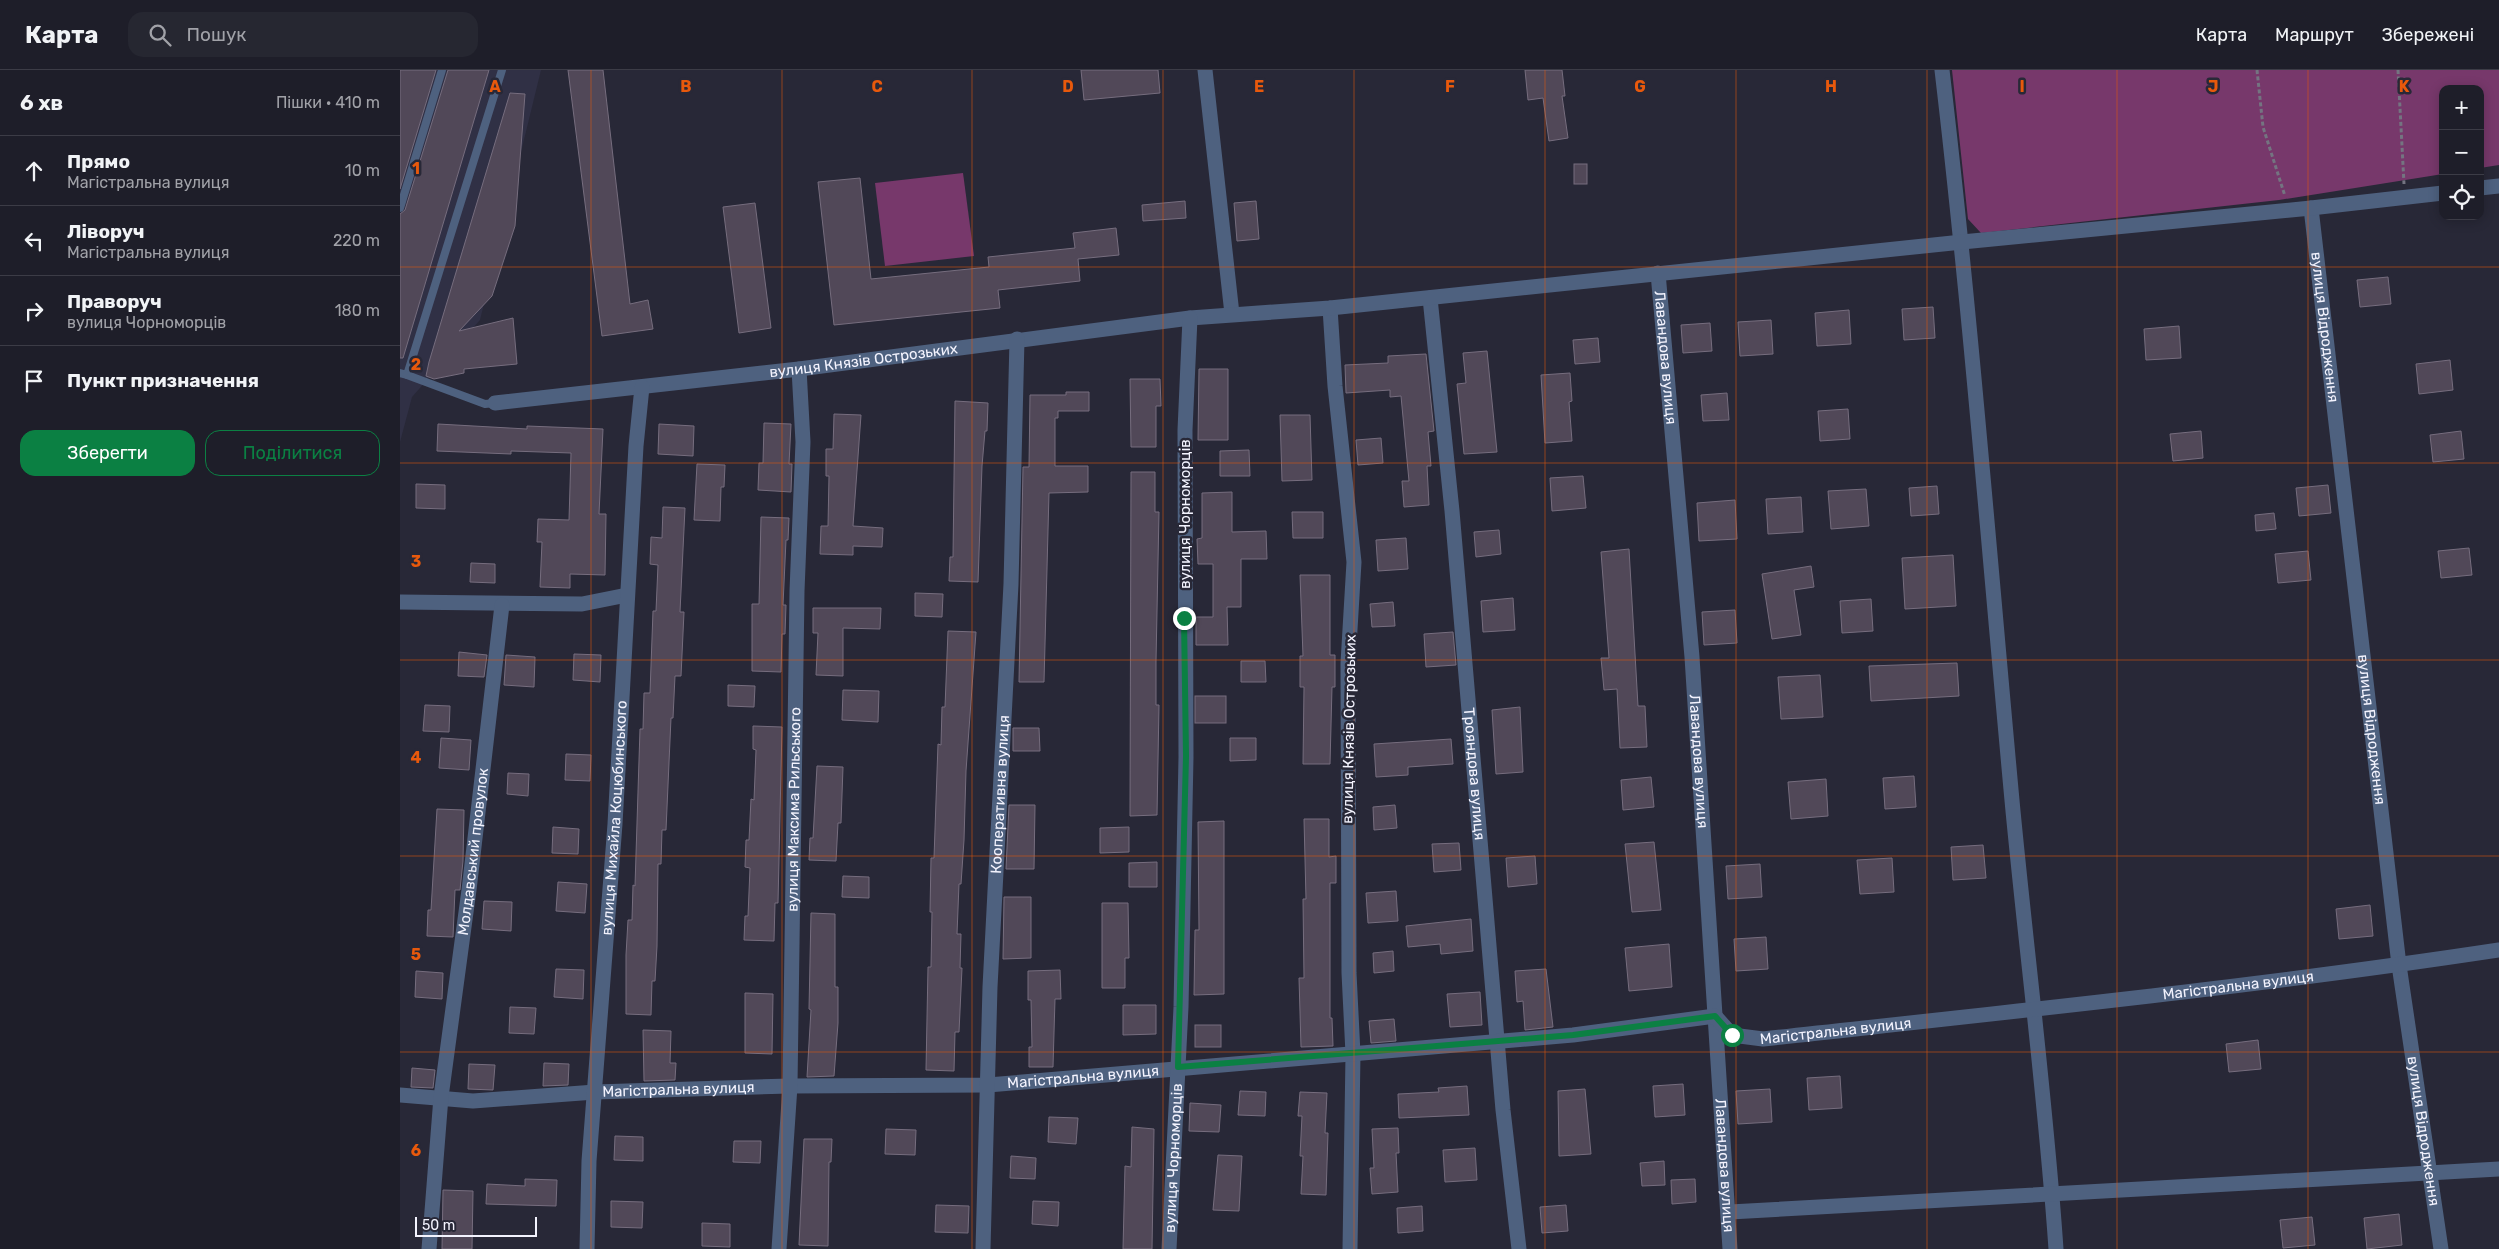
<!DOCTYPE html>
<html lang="uk">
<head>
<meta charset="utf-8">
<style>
	:root { --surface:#1e1e29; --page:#262731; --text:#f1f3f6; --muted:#a1a2a8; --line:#3c3c46; --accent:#0b8043 }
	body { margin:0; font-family:Rubik,sans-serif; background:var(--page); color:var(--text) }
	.controls { position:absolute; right:15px; top:15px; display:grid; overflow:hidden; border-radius:10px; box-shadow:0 2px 12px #0003 }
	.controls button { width:45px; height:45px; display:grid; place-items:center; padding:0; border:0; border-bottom:1px solid var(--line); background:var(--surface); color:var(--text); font:25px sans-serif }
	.scale { position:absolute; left:15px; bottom:12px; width:122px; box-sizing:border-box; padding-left:5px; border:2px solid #f3f3fe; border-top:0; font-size:14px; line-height:18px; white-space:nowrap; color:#f3f3fe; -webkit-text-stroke:4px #282837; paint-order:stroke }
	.stop { position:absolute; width:15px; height:15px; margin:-11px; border:4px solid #0b8043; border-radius:50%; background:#fff }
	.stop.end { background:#0b8043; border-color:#fff; box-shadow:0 1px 5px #0008 }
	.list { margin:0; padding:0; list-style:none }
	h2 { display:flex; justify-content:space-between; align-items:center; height:65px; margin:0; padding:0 20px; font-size:21px }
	h2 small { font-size:16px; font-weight:400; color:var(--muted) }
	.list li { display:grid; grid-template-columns:32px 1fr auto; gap:15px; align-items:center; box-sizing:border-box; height:70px; padding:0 20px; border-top:1px solid var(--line) }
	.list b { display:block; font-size:19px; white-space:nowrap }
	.list p { margin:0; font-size:16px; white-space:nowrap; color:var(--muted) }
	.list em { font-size:16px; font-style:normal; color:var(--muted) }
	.actions { display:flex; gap:10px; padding:15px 20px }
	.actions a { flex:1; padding:11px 0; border:1px solid var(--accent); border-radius:15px; text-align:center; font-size:18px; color:var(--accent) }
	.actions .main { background:var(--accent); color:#fff }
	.icon { flex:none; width:28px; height:28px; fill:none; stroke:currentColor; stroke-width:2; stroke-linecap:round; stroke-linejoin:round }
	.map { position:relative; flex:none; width:2099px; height:1179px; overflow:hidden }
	header { display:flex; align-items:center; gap:30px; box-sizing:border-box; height:70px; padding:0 25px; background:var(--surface); border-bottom:1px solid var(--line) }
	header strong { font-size:24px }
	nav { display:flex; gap:28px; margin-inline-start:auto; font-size:18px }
	.search { width:350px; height:45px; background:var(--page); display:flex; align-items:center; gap:12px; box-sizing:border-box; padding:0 18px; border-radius:15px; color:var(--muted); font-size:19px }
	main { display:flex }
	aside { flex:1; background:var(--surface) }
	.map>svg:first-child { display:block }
	.built { fill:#303045 }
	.green { fill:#77386b }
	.building { fill:#514858; stroke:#766d7e }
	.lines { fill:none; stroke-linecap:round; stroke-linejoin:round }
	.path { stroke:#747481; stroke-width:3; stroke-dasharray:4 2.5; stroke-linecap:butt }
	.lane { stroke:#4e617f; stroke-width:8 }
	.street { stroke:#4e617f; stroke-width:15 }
	.route { stroke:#0b8043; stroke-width:6 }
	.grid { fill:none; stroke:#e8590c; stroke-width:1; stroke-opacity:0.55 }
	.labels { text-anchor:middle; stroke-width:5; stroke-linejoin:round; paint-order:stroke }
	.street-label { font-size:15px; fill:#f3f3fe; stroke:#282837 }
	.grid-label { font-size:16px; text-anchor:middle; font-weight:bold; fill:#e8590c; stroke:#282837; stroke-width:5; stroke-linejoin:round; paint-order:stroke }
</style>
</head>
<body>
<header>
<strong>Карта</strong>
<div class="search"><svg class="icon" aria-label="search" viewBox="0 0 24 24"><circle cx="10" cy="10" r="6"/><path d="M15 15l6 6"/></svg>Пошук</div>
<nav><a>Карта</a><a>Маршрут</a><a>Збережені</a></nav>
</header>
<main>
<aside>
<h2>6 хв<small>Пішки · 410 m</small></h2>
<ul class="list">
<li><svg class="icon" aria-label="ahead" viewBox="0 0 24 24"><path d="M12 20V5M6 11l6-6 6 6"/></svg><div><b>Прямо</b><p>Магістральна вулиця</p></div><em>10 m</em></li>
<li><svg class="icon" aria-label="left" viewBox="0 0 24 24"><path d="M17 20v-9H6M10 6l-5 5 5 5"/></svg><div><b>Ліворуч</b><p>Магістральна вулиця</p></div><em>220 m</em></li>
<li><svg class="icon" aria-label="right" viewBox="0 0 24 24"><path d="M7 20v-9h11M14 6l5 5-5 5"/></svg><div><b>Праворуч</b><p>вулиця Чорноморців</p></div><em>180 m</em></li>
<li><svg class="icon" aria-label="arrive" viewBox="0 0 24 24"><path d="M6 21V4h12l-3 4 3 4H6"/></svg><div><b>Пункт призначення</b></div></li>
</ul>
<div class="actions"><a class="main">Зберегти</a><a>Поділитися</a></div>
</aside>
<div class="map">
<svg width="2099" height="1179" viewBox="0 0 2099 1179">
	<rect width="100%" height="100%" fill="#282837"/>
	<path class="built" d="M0 0H141L80 250 12 327 0 372Z"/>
	<g class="green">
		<path d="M1552 0H2099V95L2080 98V19H2043V104L1879 130 1581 163 1568 149Z"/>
		<path d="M563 103 574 186 485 196 475 113Z"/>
	</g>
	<g class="building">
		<path d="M0 0H36L0 119Z"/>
		<path d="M48 0H89L3 288H0V144L5 140Z"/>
		<path d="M168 0H203L230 234 248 230 253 259 202 266Z"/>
		<path d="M681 0H758L760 23 684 30Z"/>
		<path d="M1125 0H1162L1165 26H1162L1168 68 1149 71 1143 28 1128 30Z"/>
		<path d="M110 23 125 24 115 156 92 226 59 261 113 248 117 294 64 299V303L34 309 26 306 29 292Z"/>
		<rect x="1174" y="94" width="13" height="20"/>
		<path d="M460 108 471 209 589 197 588 187 675 178 673 163 716 158 719 185 678 189 680 211 598 220 600 238 434 255 418 112Z"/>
		<path d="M785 131 786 148 743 151 742 135Z"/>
		<path d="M856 131 859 169 837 171 834 133Z"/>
		<path d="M355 133 371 258 339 263 323 137Z"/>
		<path d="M1988 207 1991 234 1960 237 1957 210Z"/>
		<path d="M1533 237 1535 268 1504 270 1502 239Z"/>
		<path d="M1449 240 1451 274 1417 276 1415 243Z"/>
		<path d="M1371 250 1373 284 1340 286 1338 252Z"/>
		<path d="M1310 253 1312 281 1283 283 1281 255Z"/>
		<path d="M1779 256 1781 288 1746 290 1744 259Z"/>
		<path d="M1198 268 1200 292 1175 294 1173 270Z"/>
		<path d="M1087 281 1097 382 1064 384 1057 314 1066 313 1063 283Z"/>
		<path d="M1026 284 1034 361 1028 362 1031 396H1027L1029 435 1004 437 1002 411H1009L1001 326 990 327V320L946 323 945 295 988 293V286Z"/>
		<path d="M2050 290 2053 320 2019 324 2016 294Z"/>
		<path d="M799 299H828V370H798Z"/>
		<path d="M1170 303 1172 331 1169 332 1172 371 1145 373 1141 305Z"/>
		<path d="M730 309H760L761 336H756V377H731Z"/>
		<path d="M666 322H689V341H658V348H655V396H688V422L649 423 644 612H619L623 397H629L630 325H666Z"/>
		<path d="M1327 323 1329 350 1303 351 1301 325Z"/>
		<path d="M555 331 588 333 587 361H585L582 396 578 512 549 511 550 487H553Z"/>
		<path d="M1448 339 1450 369 1420 371 1418 341Z"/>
		<path d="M434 344 461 345 453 456 483 458 482 477 453 476V485L420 484 421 456H428L429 406H426V379H433Z"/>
		<path d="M880 345H910L912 410 882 411Z"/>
		<path d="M364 353 391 354 389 394H392L391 422 358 420 359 393H363Z"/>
		<path d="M38 354 127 359V356L203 359 199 444H206L205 505 170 504V518L140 517 142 472H137L138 449 169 450 171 383 111 381V384L37 381Z"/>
		<path d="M259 354 294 356 293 386 258 384Z"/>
		<path d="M1801 361 1803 388 1773 391 1770 364Z"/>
		<path d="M2061 361 2064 389 2033 392 2030 365Z"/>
		<path d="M981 368 983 393 958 395 956 370Z"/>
		<path d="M849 380 850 406H820V381Z"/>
		<path d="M297 394 325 395 324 417H321L320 451 294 450Z"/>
		<path d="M731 402H755V442H759L756 591V635H759L757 745 730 746Z"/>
		<path d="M1183 406 1186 438 1152 441 1150 408Z"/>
		<path d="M16 414 45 415V439L16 438Z"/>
		<path d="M1928 415 1931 443 1899 446 1896 418Z"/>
		<path d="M1537 416 1539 444 1511 446 1509 418Z"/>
		<path d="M1466 419 1469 456 1431 459 1428 421Z"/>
		<path d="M832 422V462L866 461 867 489H841V537H827L828 575H796V547H813V494H798L797 469 802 468V423Z"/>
		<path d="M1401 427 1403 462 1368 464 1366 429Z"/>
		<path d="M1335 430 1337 469 1299 471 1297 433Z"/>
		<path d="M263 437 285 438 280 542H284L281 606H275L273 648H271L266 760H262L261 794H258L257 876 255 911H252L251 945 226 944V885L228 850H232L233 815 235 816 240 659H243L244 623H250L253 541H256L258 495 250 494 251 467 262 468Z"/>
		<path d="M892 442H923V468H893Z"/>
		<path d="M1874 443 1876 459 1856 461 1855 445Z"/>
		<path d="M361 447 389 448 388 470H386L383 535H386L385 564H382L381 602 352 601V534H359Z"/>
		<path d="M1099 460 1101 484 1076 487 1074 462Z"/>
		<path d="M1006 468 1008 499 978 501 976 470Z"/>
		<path d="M2069 478 2072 505 2041 508 2038 481Z"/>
		<path d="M1229 479 1238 636H1245L1247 677 1220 678 1217 619 1204 620 1201 588H1209L1201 482Z"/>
		<path d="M1908 481 1911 510 1878 513 1875 484Z"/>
		<path d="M1553 485 1556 536 1505 539 1502 488Z"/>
		<path d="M71 493 95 494V513L70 512Z"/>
		<path d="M1411 496 1414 517 1394 520 1401 565 1372 569 1362 504Z"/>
		<path d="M900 505H930V585H935V617H932L930 694H903L904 617H900V586H903Z"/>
		<path d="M515 523 543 524 542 547 515 546Z"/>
		<path d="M1113 528 1115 560 1083 562 1081 531Z"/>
		<path d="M1471 529 1473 561 1442 563 1440 531Z"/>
		<path d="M993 532 995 556 972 557 970 534Z"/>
		<path d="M413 538H481L480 559 443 558V606L416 605 418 563H413Z"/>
		<path d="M1335 540 1337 573 1304 575 1302 542Z"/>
		<path d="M548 561 576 562 566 701 564 770 561 814H559L557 864H561L560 898H562L559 962H555L554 1001 526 1000 528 897H531L532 842H530L531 788H534L538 674 541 675 542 637H545Z"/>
		<path d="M1053 562 1056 595 1026 597 1024 564Z"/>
		<path d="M59 582 87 585 84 607 58 606Z"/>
		<path d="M174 584 201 585 200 612 173 610Z"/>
		<path d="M106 585 135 587 134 617 104 615Z"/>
		<path d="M841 591H865L866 612H841Z"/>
		<path d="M1557 593 1559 626 1471 631 1469 596Z"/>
		<path d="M1420 605 1423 647 1381 649 1378 607Z"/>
		<path d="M328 615 355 616 354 637 328 636Z"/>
		<path d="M443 620 479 621 478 652 442 650Z"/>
		<rect x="795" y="626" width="31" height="27"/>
		<path d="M25 635 50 636 49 662 23 661Z"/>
		<path d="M1120 637 1123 702 1096 704 1092 640Z"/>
		<path d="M353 656 382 657 378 833H375L374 871 344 870 345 846H348L350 798 345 797 346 770H349L351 729 354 730 356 680 353 679Z"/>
		<path d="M613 658H639L640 681H613Z"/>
		<path d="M41 668 71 670 69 700 39 698Z"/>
		<path d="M830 668H856V690L830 691Z"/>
		<path d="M1051 669 1053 694 1008 697V705L976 707 974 674Z"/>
		<path d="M166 684 191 685 190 711 165 710Z"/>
		<path d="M417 696 443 697 441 753H438L436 791 409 790 410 768H413Z"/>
		<path d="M108 703 129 704 128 726 107 724Z"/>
		<path d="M1514 706 1516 737 1485 739 1483 708Z"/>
		<path d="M1251 707 1254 737 1223 740 1221 710Z"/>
		<path d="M1426 709 1428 746 1391 749 1388 712Z"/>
		<path d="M609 735H635L634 799H606Z"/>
		<path d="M995 735 997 758 974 760 973 737Z"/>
		<path d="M37 739 64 740 63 791 60 820H55L53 867 27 866 28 840H31Z"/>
		<path d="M904 749H929V787L936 786V813H930V948H932L933 976 901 977 899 908H904L903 829H906Z"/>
		<path d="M824 751V924L794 925 795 860H799L798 752Z"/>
		<path d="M153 757 179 759 178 784 152 783Z"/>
		<path d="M729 757V782L700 783V758Z"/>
		<path d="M1254 772 1261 840 1232 842 1225 774Z"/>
		<path d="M1059 773 1061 800 1034 802 1032 774Z"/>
		<path d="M1583 775 1586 808 1553 810 1551 777Z"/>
		<path d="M1135 786 1137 814 1108 817 1106 788Z"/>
		<path d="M1492 788 1494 822 1460 824 1457 790Z"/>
		<path d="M757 792V817H729V793Z"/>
		<path d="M1360 794 1362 827 1328 829 1326 796Z"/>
		<path d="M443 806 469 807V828L442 827Z"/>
		<path d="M158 812 187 814 185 843 156 841Z"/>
		<path d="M996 821 998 851 968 853 966 823Z"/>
		<path d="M604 827H631V888L603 889Z"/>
		<path d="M84 831 112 832 111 861 82 859Z"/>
		<path d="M702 833H728L729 888H725V918H702Z"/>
		<path d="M1970 835 1973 866 1939 869 1936 839Z"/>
		<path d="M411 843 435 844V917H438V953L434 1006 407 1007 411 940 409 939Z"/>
		<path d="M1071 849 1073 881 1041 884 1040 874 1008 877 1006 856Z"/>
		<path d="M1366 867 1368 899 1336 901 1334 869Z"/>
		<path d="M1269 874 1272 917 1229 921 1225 878Z"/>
		<path d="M993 881 994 901 974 903 973 883Z"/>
		<path d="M156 899 184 900 183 929 154 927Z"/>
		<path d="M1146 899 1153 957 1125 960 1123 931 1117 932 1115 901Z"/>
		<path d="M660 900 661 929H655L653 997H629V977H632L631 930H628V901Z"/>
		<path d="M16 901 43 903 42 929 15 927Z"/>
		<path d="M1080 922 1082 955 1050 957 1047 924Z"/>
		<path d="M345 923 373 924 372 984 345 983Z"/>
		<path d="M723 935H756V964L723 965Z"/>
		<path d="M110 937 136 938 134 964 109 963Z"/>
		<path d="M994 949 996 971 971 973 969 951Z"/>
		<rect x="795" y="955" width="26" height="22"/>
		<path d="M243 960 271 961 270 993H276L275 1010 244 1011Z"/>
		<path d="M1858 970 1861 999 1829 1002 1826 974Z"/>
		<path d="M144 993 169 994 168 1015 143 1016Z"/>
		<path d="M69 994 95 995 93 1020 68 1019Z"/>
		<path d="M12 998 35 1000 33 1018 11 1017Z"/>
		<path d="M1440 1006 1442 1038 1409 1040 1407 1008Z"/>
		<path d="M1283 1014 1285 1045 1255 1047 1253 1016Z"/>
		<path d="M1067 1016 1069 1045 999 1048 998 1024 1039 1022 1038 1018Z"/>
		<path d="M1185 1019 1191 1084 1159 1086 1158 1021Z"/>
		<path d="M1370 1019 1372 1052 1338 1054 1336 1021Z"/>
		<path d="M840 1021 866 1022 865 1046 838 1045Z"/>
		<path d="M900 1022 927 1023 925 1063H928L926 1125 901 1124 903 1086H900L902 1046H898Z"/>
		<path d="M790 1033 821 1035 819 1062 789 1061Z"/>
		<path d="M649 1047 678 1048 676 1074 648 1072Z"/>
		<path d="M732 1057 754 1059 752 1179H723L725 1096 731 1097Z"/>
		<path d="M998 1058 999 1083H996L998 1122 972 1124 970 1098H974L972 1059Z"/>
		<path d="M486 1059 516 1060 515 1085 485 1084Z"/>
		<path d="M215 1066 243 1067V1091L214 1090Z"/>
		<path d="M404 1069H432L431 1092H429L428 1176 399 1175Z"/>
		<path d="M334 1071H361L360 1093 333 1092Z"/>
		<path d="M1075 1078 1077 1110 1045 1112 1043 1080Z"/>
		<path d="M818 1085 842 1086 839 1141 813 1140Z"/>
		<path d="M611 1086 636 1088 635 1109 610 1108Z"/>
		<path d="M1264 1091 1265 1115 1242 1116 1240 1093Z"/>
		<path d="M125 1109 157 1110 156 1136 86 1134 87 1114 125 1116Z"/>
		<path d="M1295 1109 1296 1132 1272 1134 1271 1110Z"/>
		<path d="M43 1120 73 1121 72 1179H42Z"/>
		<path d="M211 1131 243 1132 242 1158 211 1157Z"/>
		<path d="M633 1131 659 1132 658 1156 632 1154Z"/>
		<path d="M536 1135 569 1136 568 1163 535 1162Z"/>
		<path d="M1166 1135 1168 1161 1142 1163 1140 1137Z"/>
		<path d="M1022 1136 1023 1161 998 1163 997 1138Z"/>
		<path d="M1999 1144 2002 1175 1967 1179 1964 1148Z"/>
		<path d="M1912 1147 1915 1175 1883 1178 1880 1150Z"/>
		<path d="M302 1153 330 1154V1177L302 1176Z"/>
	</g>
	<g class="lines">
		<g class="path">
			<path d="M1857 0 1863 57 1885 126"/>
			<path d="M1998 0 2004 114"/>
		</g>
		<g class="lane">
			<path d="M0 138 42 0"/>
			<path d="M0 303 7 305 102 0"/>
			<path d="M7 305 85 334 95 333"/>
		</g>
		<g class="street">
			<path d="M805 0 832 244"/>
			<path d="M1542 0C1571 246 1590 494 1613 741 1627 887 1646 1032 1656 1179"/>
			<path d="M2080 118 2099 116"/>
			<path id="s1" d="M1911 138 1999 895 2041 1179"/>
			<path id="s2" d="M1258 203 1292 587 1330 1179"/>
			<path id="s3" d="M1030 228 1052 441 1103 1040 1119 1179"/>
			<path d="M930 238 935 316 954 492 948 593 949 903 953 984 950 1179"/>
			<path id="s4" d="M95 333 399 299 790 248 930 238 1562 172 1911 138 2043 123"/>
			<path d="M0 532 182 534 227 525"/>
			<path id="s5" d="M0 1025 73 1031 195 1022 390 1016 588 1015 1173 965 1315 946 1332 965 1363 969C1609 942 1855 917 2099 880"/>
			<path d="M1330 1142 2099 1099"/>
			<path id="s6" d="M29 1179 41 1027 69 820 102 535"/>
			<path id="s7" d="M187 1179 189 1091 215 754 236 376 242 317"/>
			<path id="s8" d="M379 1179 390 1016 397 521 403 372 399 299"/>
			<path id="s9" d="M583 1179 590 917 611 514 617 269"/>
			<path id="s10" d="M769 1179 781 937 786 687 785 360 790 248"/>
		</g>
	</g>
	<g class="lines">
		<path class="route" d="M784 548 786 686 778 997 1173 965 1315 946 1332 965"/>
	</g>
	<path class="grid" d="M191 0V1179M382 0V1179M572 0V1179M763 0V1179M954 0V1179M1145 0V1179M1336 0V1179M1527 0V1179M1717 0V1179M1908 0V1179M0 197H2099M0 393H2099M0 590H2099M0 786H2099M0 982H2099"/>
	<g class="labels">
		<g class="street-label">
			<text dy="5" stroke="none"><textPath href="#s1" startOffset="120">вулиця Відродження</textPath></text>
			<text dy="5" stroke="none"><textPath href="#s2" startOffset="85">Лавандова вулиця</textPath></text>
			<text dy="5" stroke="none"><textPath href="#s4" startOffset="371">вулиця Князів Острозьких</textPath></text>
			<text transform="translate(785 444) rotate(-90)" y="5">вулиця Чорноморців</text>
			<text transform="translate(949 659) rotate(-89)" y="5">вулиця Князів Острозьких</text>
			<text dy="5" stroke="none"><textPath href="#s1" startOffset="525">вулиця Відродження</textPath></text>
			<text dy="5" stroke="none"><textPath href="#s2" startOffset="490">Лавандова вулиця</textPath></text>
			<text dy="5" stroke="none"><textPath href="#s3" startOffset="478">Трояндова вулиця</textPath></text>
			<text dy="5" stroke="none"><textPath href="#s9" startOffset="455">Кооперативна вулиця</textPath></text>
			<text dy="5" stroke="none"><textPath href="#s8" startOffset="440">вулиця Максима Рильського</textPath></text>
			<text dy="5" stroke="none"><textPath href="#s7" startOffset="432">вулиця Михайла Коцюбинського</textPath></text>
			<text dy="5" stroke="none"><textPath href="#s6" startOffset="400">Молдавський провулок</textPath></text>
			<text dy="5" stroke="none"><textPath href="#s5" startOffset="1854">Магістральна вулиця</textPath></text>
			<text dy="5" stroke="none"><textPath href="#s5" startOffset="1449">Магістральна вулиця</textPath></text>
			<text dy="5" stroke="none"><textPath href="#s5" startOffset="684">Магістральна вулиця</textPath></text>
			<text dy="5" stroke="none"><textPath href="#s5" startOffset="279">Магістральна вулиця</textPath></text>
			<text dy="5" stroke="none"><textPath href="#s1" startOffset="930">вулиця Відродження</textPath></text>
			<text dy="5" stroke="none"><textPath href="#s10" startOffset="91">вулиця Чорноморців</textPath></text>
			<text dy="5" stroke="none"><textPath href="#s2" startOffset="895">Лавандова вулиця</textPath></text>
		</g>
	</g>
	<g class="grid-label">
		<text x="95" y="22">A</text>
		<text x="286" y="22">B</text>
		<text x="477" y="22">C</text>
		<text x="668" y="22">D</text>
		<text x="859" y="22">E</text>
		<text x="1050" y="22">F</text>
		<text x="1240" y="22">G</text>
		<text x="1431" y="22">H</text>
		<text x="1622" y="22">I</text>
		<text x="1813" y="22">J</text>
		<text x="2004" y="22">K</text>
		<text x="16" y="104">1</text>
		<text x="16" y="300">2</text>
		<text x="16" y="497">3</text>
		<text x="16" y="693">4</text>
		<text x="16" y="890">5</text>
		<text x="16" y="1086">6</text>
	</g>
</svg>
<div class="controls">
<button>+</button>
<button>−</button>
<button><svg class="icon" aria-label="locate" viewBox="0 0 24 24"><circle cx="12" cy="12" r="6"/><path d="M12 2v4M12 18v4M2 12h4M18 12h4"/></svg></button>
</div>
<div class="scale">50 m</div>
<div class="stop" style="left:1332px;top:965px"></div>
<div class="stop end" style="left:784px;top:548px"></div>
</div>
</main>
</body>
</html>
